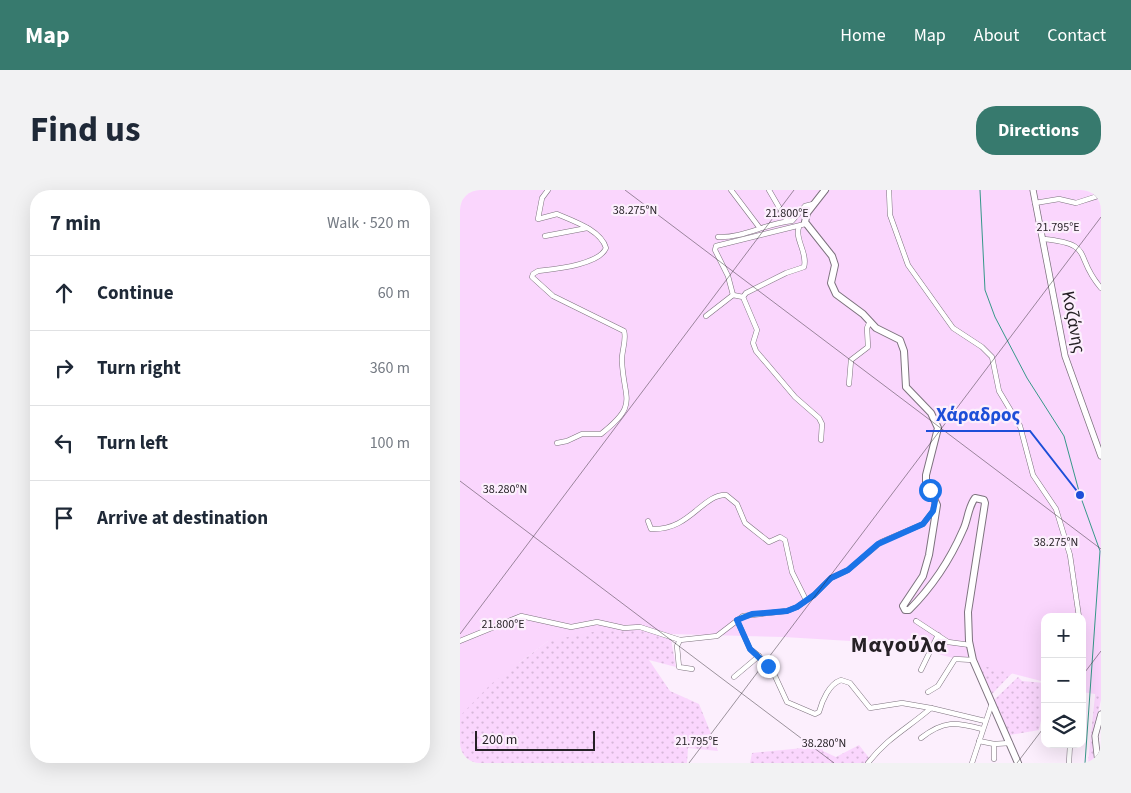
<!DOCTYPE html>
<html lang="en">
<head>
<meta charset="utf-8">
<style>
	:root { --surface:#fff; --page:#f2f2f3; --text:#1f2937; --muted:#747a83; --line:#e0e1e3; --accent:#377a6e }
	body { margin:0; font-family:"Source Sans 3",sans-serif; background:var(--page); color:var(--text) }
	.controls { position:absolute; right:15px; bottom:15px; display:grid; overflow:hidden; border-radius:10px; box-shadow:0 5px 20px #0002 }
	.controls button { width:45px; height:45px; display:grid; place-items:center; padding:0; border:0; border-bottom:1px solid var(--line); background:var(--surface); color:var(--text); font:25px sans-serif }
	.scale { position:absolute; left:15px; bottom:12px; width:120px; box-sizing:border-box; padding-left:5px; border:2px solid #262126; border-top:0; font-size:14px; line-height:18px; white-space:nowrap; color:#262126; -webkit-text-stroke:4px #fceffd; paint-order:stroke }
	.stop { position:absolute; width:15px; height:15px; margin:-11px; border:4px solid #1a73e8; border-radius:50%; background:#fff }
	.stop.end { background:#1a73e8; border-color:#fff; box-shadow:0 1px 5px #0008 }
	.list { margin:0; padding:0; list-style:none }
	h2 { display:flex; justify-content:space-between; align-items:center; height:65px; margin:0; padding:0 20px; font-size:21px }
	h2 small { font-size:16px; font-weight:400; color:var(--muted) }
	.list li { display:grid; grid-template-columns:32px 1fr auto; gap:15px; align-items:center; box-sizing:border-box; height:75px; padding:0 20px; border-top:1px solid var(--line) }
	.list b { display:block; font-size:19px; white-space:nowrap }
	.list em { font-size:16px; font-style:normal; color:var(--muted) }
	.icon { flex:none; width:28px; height:28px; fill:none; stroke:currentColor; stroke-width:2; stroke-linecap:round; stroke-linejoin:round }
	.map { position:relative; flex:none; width:641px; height:573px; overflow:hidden; border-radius:20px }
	header { display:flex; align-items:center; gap:30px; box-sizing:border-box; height:70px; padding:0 25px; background:var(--accent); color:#fff }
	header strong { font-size:24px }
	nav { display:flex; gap:28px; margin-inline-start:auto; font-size:18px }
	.intro { display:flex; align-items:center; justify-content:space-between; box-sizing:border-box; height:120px; padding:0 30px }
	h1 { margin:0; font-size:35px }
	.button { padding:12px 22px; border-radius:20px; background:var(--accent); color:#fff; font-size:18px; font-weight:700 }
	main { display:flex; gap:30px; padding:0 30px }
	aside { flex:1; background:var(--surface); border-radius:20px; box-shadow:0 5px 20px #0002 }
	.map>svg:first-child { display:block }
	.grass { fill:url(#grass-dots) }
	.green { fill:#fad6fd }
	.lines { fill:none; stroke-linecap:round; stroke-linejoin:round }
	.stream { stroke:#359889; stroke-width:1 }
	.minor-casing { stroke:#7d727e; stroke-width:5.5 }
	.tertiary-casing { stroke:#7d727e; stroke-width:7 }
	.secondary-casing { stroke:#7d727e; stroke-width:8 }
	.minor { stroke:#fff; stroke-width:4.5 }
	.tertiary { stroke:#fff; stroke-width:5.5 }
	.secondary { stroke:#fff; stroke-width:6 }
	.route { stroke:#1a73e8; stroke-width:6 }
	.ticks { fill:none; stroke:#262126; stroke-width:1; stroke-opacity:0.45 }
	.labels { text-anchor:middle; stroke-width:4.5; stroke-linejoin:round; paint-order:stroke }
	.street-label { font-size:18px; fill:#262126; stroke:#fceffd }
	.district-label { font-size:22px; font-weight:bold; letter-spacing:1px; fill:#262126; stroke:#fceffd }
	.ticks-label { font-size:12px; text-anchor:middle; fill:#262126; stroke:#fceffd; stroke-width:4.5; stroke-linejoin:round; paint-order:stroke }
	.leader { fill:none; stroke:#1d4ed8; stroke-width:2 }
	.callout-dot { fill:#1d4ed8; stroke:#fceffd; stroke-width:2 }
	.callout-label { font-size:19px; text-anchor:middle; font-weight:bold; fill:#1d4ed8; stroke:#fceffd; stroke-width:4.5; stroke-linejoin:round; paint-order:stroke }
</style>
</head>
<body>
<header>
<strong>Map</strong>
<nav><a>Home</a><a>Map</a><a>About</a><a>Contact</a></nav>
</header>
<div class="intro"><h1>Find us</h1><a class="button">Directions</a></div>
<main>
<aside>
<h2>7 min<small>Walk · 520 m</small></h2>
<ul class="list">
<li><svg class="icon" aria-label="ahead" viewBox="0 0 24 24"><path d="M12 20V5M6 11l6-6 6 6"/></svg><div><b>Continue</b></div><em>60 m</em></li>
<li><svg class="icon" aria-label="right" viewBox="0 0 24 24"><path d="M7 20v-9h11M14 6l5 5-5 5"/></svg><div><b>Turn right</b></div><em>360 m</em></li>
<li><svg class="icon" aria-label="left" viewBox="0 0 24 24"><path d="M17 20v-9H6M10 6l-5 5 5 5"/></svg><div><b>Turn left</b></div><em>100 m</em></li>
<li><svg class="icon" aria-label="arrive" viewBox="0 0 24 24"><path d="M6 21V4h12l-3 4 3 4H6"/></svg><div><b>Arrive at destination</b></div></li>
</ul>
</aside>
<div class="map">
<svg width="641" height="573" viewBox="0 0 641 573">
	<defs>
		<pattern id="grass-dots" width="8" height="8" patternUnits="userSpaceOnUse" patternTransform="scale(1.25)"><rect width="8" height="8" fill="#fad6fd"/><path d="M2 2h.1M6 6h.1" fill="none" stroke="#d6b7d9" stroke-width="1.8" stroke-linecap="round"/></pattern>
	</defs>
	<rect width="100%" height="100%" fill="#fceffd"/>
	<g class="grass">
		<path d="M0 0 158 437 210 444 216 477 189 470 210 501 239 514 258 561 228 558 227 573H0V470L59 473 88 451Z"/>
		<path d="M641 448V510L633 544 634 573H628Z"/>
		<path d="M516 470 558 477 532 504Z"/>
		<path d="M558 487 562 491 585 493V512L579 540 550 545 534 510Z"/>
		<path d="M399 555 410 569 406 573H290L292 563 363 556V561L376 567Z"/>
	</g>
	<path class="green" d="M0 0H641V505L622 502V427H585V492L440 454 324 447 210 444 158 437 88 451 31 494 0 526Z"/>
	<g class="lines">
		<path class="stream" d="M520 0 525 100 535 127 567 188 604 246 620 305 640 361 625 573"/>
		<g class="minor-casing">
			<g id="minor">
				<path d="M88 0 82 8 78 29 97 24C113 31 141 40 146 58 139 75 94 79 78 81L73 84 72 87 93 106 164 141C167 150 161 162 162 172 164 211 179 214 141 244H122L107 251 97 253"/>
				<path d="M271 0 299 37"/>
				<path d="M309 0 327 31"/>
				<path d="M429 0 430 25 448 75 493 138 522 157 532 167 539 201 560 236 573 285 596 319 610 365 619 427"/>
				<path d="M575 13 599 9 616 13 641 5"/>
				<path d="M339 37C334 48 348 63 344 77L326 83 286 103 283 107 297 140 293 153 296 161 335 207 359 228 362 234 361 250"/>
				<path d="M85 46 127 38"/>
				<path d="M258 47C284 48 306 33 332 31L345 16 353 14"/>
				<path d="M583 49C636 54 613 66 641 98"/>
				<path d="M273 105 268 86 255 60 256 56 345 34"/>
				<path d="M246 126 273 105 283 107"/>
				<path d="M389 194 391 170 408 157 407 138 410 131"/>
				<path d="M188 331 191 339C230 341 242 304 266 305L277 314 285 333 309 352 320 347 325 350 332 382 346 410"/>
				<path d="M456 431 488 452 510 455"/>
				<path d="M220 450 217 456 219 477 232 479"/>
				<path d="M0 451 61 426 111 437 137 432 164 438 180 437 220 450 257 446 283 426 327 421 337 417 354 405 371 388 388 380 421 352 463 334 473 321 474 315"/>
				<path d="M299 466 315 486 327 512 355 524 359 522C362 511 369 494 381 490L390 493 410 518 442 513 471 518"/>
				<path d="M461 480 478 445"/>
				<path d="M274 487 299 466 290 459 277 430"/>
				<path d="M468 502 478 496 495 469 513 470"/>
				<path d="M461 548C484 530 496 532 522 539"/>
				<path d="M519 551 534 554V569"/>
				<path d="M534 554 550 553"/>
				<path d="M408 573C427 548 448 538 471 518L525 531"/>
				<path d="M512 573 532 513"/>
				<path d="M609 573 610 554"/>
			</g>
		</g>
		<g class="tertiary-casing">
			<g id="tertiary">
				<path d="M573 0 605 166 641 266"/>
				<path d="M638 573 635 546 641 524"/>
			</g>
		</g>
		<g class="secondary-casing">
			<path id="secondary" d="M365 0 347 23 345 32 372 66 375 75 371 93 376 104 403 124 416 138 440 150 444 161 446 197 471 223 478 238 466 285V292L477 315 469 365 463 386 443 416 445 420H449C472 397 490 370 503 340 508 330 508 317 515 308L524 310 525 313 508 422 509 451 513 470 558 573"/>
		</g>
		<use href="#minor" class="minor"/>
		<use href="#tertiary" class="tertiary"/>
		<use href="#secondary" class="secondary"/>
	</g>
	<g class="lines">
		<path class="route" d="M308 476 290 459 277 430 292 424 327 421 337 417 354 405 371 388 388 380 418 354 463 334 473 321 475 311 470 300"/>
	</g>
	<path class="ticks" d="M165 0 641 359M0 10 7 0M0 291 374 573M0 444 334 0M622 486 641 461M229 573 641 27M557 573 585 536"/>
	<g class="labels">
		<g class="street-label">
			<text transform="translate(614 132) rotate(79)" y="6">Κοζάνης</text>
		</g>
		<g class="district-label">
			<text x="439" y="462">Μαγούλα</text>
		</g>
	</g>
	<g class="ticks-label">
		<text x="175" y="24">38.275°N</text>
		<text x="327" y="27">21.800°E</text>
		<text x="598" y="41">21.795°E</text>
		<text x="45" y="303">38.280°N</text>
		<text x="596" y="356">38.275°N</text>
		<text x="43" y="438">21.800°E</text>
		<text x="237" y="555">21.795°E</text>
		<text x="364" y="557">38.280°N</text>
	</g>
	<path class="leader" d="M620 305L570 241H466"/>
	<circle class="callout-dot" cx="620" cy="305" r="5"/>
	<g class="callout-label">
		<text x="518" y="231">Χάραδρος</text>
	</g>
</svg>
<div class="controls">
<button>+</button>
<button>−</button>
<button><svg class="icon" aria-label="layers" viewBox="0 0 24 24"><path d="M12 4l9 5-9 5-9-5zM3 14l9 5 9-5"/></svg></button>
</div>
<div class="scale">200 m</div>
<div class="stop" style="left:470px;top:300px"></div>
<div class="stop end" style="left:308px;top:476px"></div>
</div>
</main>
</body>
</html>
